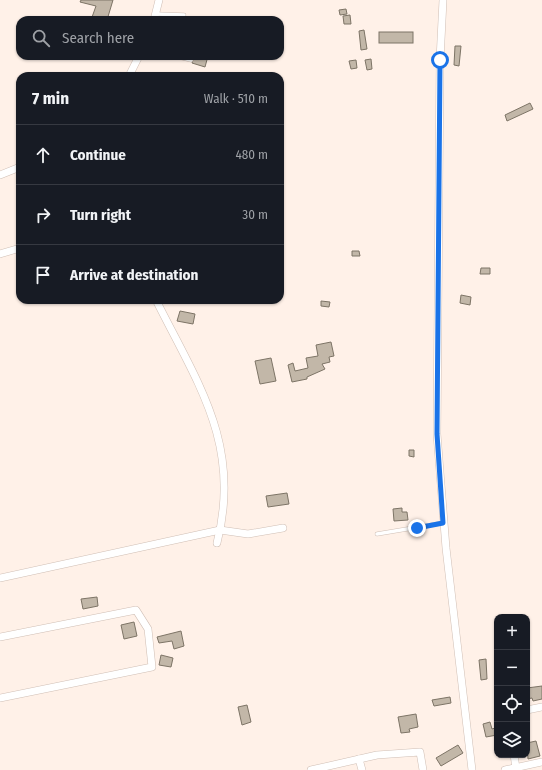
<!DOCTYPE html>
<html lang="en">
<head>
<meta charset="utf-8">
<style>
	:root { --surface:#171b24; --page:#242831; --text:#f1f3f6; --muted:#9ea1a6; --line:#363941 }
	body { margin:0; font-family:"Fira Sans Condensed",sans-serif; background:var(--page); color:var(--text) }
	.controls { position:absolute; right:12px; bottom:12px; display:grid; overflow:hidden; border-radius:8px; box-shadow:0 1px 3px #0004 }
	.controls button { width:36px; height:36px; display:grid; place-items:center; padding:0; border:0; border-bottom:1px solid var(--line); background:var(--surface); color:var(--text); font:20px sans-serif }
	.stop { position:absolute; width:12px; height:12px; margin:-9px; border:3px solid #1a73e8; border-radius:50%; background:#fff }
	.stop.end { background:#1a73e8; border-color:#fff; box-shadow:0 1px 4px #0008 }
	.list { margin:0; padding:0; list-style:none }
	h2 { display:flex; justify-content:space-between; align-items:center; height:52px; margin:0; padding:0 16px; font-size:17px }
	h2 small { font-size:13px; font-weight:400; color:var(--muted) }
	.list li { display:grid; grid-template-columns:26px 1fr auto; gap:12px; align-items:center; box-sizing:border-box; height:60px; padding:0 16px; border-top:1px solid var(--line) }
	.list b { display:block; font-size:15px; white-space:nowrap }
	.list em { font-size:13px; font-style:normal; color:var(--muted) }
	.icon { flex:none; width:22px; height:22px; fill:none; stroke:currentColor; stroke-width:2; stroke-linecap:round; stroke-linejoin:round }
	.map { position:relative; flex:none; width:542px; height:770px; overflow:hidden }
	.search { position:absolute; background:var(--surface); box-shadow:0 1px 3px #0004; left:16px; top:16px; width:268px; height:44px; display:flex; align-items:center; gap:10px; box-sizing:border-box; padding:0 14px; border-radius:12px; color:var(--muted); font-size:15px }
	.panel { position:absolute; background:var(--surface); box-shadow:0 1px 3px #0004; left:16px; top:72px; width:268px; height:232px; border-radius:12px }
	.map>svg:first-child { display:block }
	.building { fill:#c2b7a8; stroke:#7d7466 }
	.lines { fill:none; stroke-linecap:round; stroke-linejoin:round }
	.service-casing { stroke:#d0bfb5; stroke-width:4.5 }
	.minor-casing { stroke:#d0bfb5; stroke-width:8 }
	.service { stroke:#fff; stroke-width:3.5 }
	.minor { stroke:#fff; stroke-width:7 }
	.route { stroke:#1a73e8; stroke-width:5 }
</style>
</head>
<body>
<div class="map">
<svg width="542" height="770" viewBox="0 0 542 770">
	<rect width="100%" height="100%" fill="#fff1e8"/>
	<g class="building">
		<path d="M81 0H113L107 20H91L96 6 80 2Z"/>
		<path d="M346 9 347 14 340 15 339 10Z"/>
		<path d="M350 15 351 24H344L343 16Z"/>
		<path d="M364 30 367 49 361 50 359 31Z"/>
		<rect x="379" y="32" width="34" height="11"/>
		<path d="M455 46H461L459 66 454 65Z"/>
		<path d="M194 56H208L205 67 192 63Z"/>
		<path d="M371 59 372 69 367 70 365 60Z"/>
		<path d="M356 60 357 68 351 69 349 61Z"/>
		<path d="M530 103 533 109 507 121 505 115Z"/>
		<path d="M352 251H359L360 256H352Z"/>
		<path d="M481 268H490V274H480Z"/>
		<path d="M461 295 471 297 470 305 460 303Z"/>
		<path d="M321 301 330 302 329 307 321 306Z"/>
		<path d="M180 311 195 314 193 324 177 321Z"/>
		<path d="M331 342 334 356 329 357 330 362 322 364 325 369 307 377V379L292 382 288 365 293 363 295 371 308 368 306 358 318 356 316 345Z"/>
		<path d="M271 358 276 381 260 384 255 361Z"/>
		<path d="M409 450H414V457L409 456Z"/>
		<path d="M287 493 289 504 268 507 266 496Z"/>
		<path d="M402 508V512H407L408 520 394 521 393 509Z"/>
		<path d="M97 597 98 606 83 609 81 599Z"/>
		<path d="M134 622 137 636 124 639 121 625Z"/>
		<path d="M181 631 184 646 174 649 172 641 159 643 157 637Z"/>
		<path d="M161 655 173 658 171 667 159 665Z"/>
		<path d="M486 659 487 679 481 680 479 660Z"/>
		<path d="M542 686V699L533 701 532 698 527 699V688Z"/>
		<path d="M450 697 451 703 434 706 432 700Z"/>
		<path d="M247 705 251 722 242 725 238 707Z"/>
		<path d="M416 714 418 727 409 729 410 732 401 733 398 717Z"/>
		<path d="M490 722 492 729 495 728 497 735 486 737 483 724Z"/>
		<path d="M536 741 540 756 528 759 527 743Z"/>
		<path d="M458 745 463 753 441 766 436 758Z"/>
	</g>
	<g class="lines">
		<g class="service-casing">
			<g id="service">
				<path d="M156 14 184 15"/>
				<path d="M175 56 191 60"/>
				<path d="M377 534 443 523"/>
			</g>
		</g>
		<g class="minor-casing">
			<g id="minor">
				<path d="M443 0 440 60 437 434 446 548 472 770"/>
				<path d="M154 20 159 0"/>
				<path d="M129 76 139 56"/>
				<path d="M0 175 20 167"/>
				<path d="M0 254 20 248"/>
				<path d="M156 300C198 384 242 445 217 543"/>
				<path d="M0 578 220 530 248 534 283 528"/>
				<path d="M0 637 136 610 148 629 152 667 0 698"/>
				<path d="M527 710 542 707"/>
				<path d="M514 755 516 768"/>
				<path d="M359 759 362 770"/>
				<path d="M311 770 377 755 420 752 423 770"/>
				<path d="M505 770 542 762"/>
			</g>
		</g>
		<use href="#service" class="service"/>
		<use href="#minor" class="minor"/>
	</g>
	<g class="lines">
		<path class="route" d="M417 528 443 523 437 434 440 60"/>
	</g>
</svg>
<div class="controls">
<button>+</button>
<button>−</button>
<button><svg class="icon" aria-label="locate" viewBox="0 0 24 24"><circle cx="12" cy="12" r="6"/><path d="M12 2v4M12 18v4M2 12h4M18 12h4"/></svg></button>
<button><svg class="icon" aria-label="layers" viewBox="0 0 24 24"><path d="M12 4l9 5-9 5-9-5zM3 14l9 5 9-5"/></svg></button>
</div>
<div class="stop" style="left:440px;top:60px"></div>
<div class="stop end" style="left:417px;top:528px"></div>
<div class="search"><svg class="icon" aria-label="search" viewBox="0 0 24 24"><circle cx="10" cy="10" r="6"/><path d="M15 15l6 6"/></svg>Search here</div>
<section class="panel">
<h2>7 min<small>Walk · 510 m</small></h2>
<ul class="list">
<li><svg class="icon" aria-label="ahead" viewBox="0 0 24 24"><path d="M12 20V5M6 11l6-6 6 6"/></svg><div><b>Continue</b></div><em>480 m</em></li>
<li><svg class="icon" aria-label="right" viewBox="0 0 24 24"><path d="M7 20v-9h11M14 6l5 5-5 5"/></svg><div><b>Turn right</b></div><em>30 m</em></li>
<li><svg class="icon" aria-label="arrive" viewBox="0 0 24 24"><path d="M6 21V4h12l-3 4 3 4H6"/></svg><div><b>Arrive at destination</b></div></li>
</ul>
</section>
</div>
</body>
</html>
